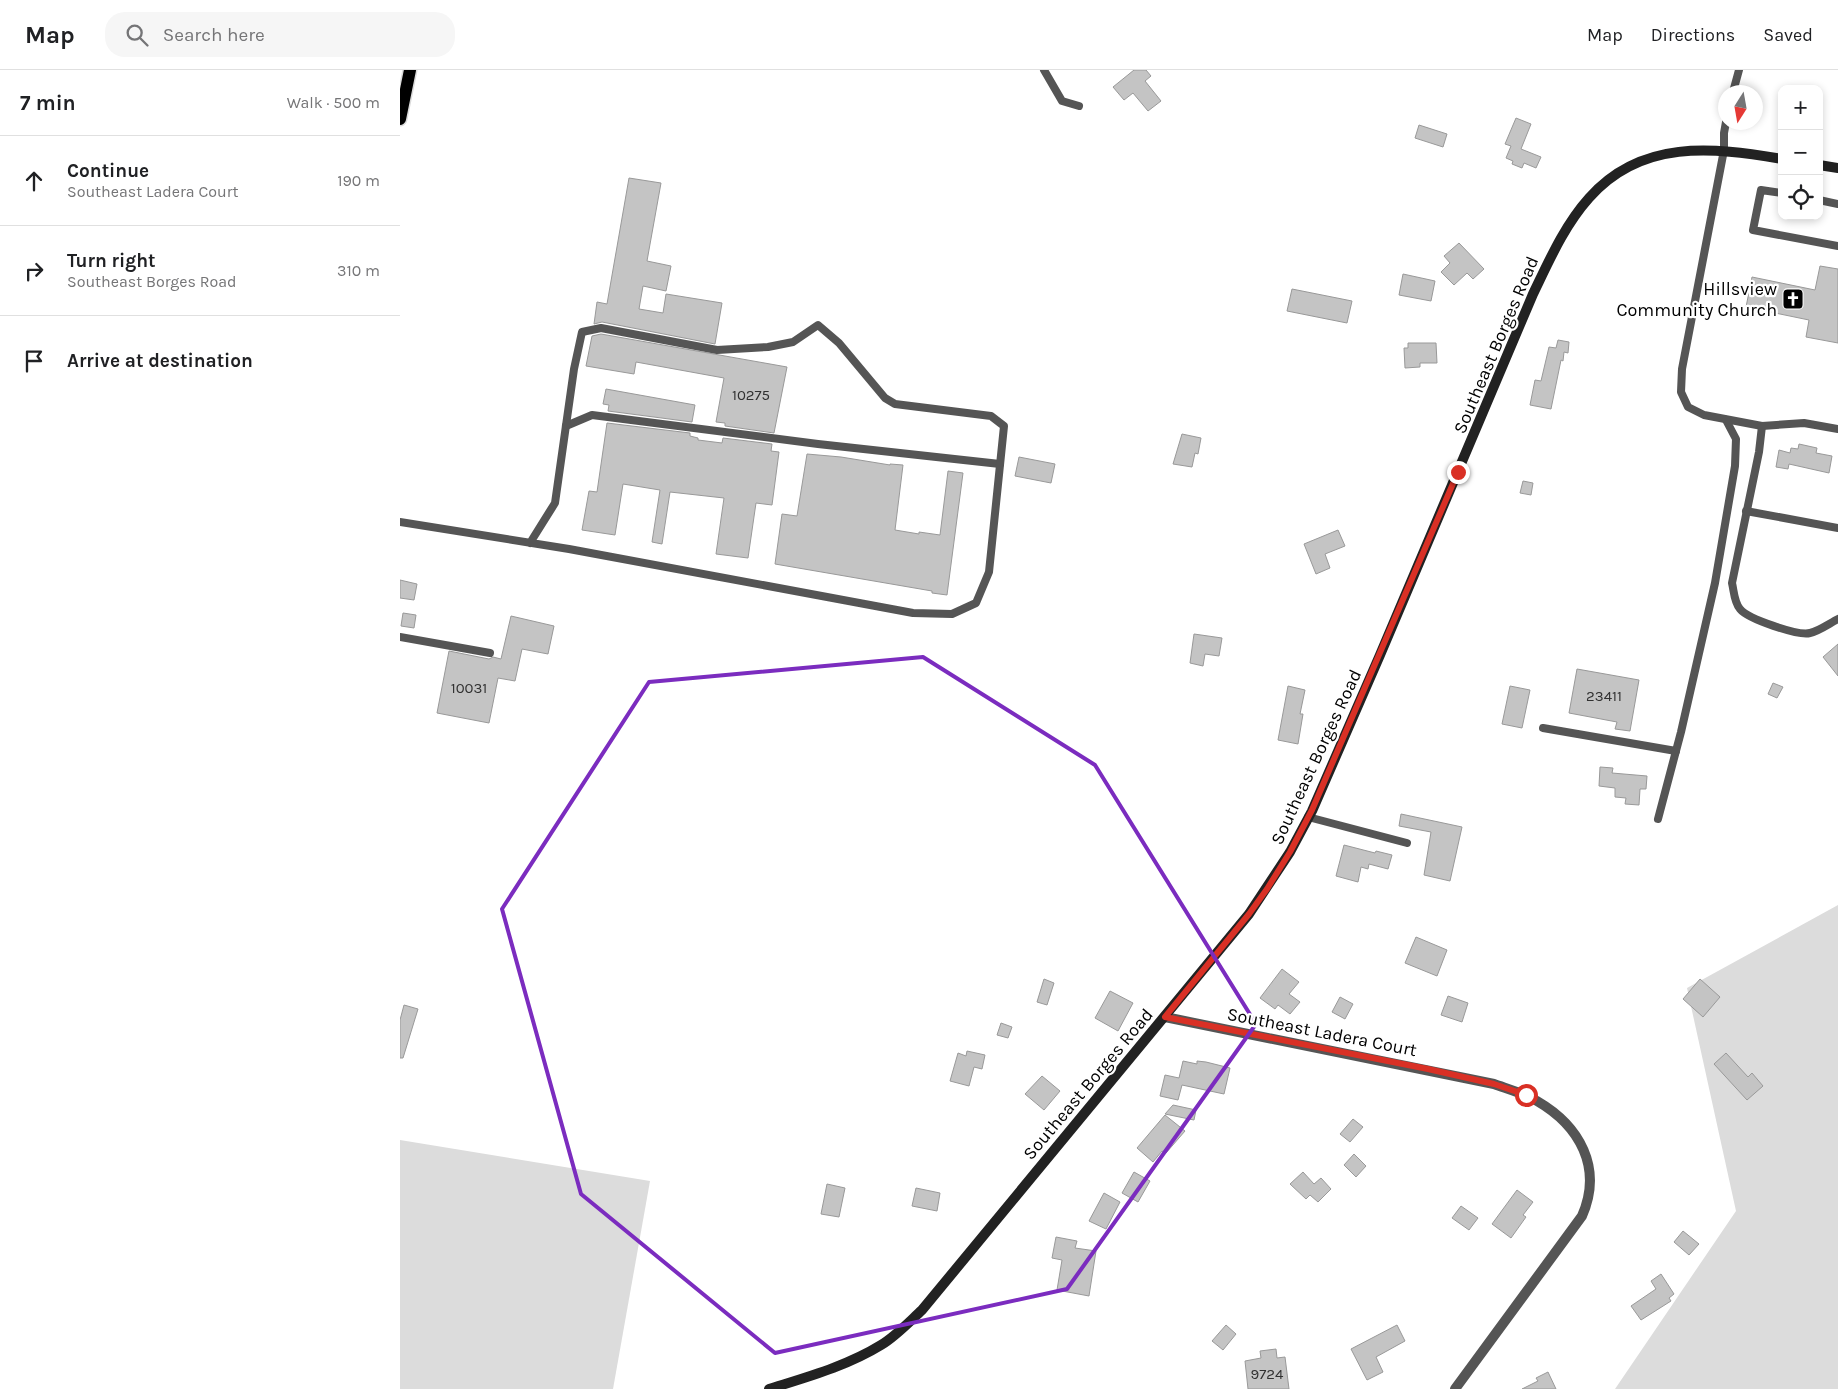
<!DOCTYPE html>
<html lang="en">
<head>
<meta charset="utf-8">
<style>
	:root { --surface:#fff; --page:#f6f6f6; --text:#202124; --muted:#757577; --line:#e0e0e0 }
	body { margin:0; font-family:Karla,sans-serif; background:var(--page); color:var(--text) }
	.controls { position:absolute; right:15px; top:15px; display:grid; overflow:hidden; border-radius:10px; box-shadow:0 2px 8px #0003 }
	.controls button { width:45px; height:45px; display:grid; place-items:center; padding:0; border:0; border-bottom:1px solid var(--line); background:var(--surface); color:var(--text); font:25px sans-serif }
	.compass { position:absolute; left:1318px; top:15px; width:45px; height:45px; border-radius:50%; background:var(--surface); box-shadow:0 2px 8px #0003; rotate:191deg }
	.stop { position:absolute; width:15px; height:15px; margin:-11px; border:4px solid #d93025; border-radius:50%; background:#fff }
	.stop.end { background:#d93025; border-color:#fff; box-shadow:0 1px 5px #0008 }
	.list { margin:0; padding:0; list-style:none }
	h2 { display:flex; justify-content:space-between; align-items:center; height:65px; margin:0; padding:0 20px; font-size:21px }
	h2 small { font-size:16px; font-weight:400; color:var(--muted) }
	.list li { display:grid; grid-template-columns:32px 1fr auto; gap:15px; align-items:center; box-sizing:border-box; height:90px; padding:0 20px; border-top:1px solid var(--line) }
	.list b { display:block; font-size:19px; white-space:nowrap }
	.list p { margin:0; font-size:16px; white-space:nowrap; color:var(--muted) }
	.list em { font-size:16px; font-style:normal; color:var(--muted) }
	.icon { flex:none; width:28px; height:28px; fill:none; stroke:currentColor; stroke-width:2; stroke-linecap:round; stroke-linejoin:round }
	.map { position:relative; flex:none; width:1438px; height:1319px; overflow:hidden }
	header { display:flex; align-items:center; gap:30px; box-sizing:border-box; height:70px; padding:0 25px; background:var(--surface); border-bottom:1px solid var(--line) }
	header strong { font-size:24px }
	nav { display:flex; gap:28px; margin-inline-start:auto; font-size:18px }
	.search { width:350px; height:45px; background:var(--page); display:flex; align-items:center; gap:12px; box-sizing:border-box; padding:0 18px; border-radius:20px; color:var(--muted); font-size:19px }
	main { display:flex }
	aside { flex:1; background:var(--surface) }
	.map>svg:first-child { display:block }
	.green { fill:#dcdcdc }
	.building { fill:#c4c4c4; stroke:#999 }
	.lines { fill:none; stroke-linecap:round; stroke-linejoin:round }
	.primary-casing { stroke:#dbdbdb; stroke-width:15 }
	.lane { stroke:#555; stroke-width:8 }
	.street { stroke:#555; stroke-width:10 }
	.secondary { stroke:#222; stroke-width:10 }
	.primary { stroke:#000; stroke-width:12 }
	.route { stroke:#d93025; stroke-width:6 }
	.marked { fill:none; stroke:#7b2cbf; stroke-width:4; stroke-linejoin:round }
	.labels { text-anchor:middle; stroke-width:4.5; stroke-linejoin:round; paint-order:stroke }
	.number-label { font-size:15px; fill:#313131 }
	.poi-label { font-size:18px; fill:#000; stroke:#fff; text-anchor:end }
	.street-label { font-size:18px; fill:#000; stroke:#fff }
</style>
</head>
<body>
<header>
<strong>Map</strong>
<div class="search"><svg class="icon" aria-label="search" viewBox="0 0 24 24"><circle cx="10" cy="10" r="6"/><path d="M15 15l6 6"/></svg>Search here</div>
<nav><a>Map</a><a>Directions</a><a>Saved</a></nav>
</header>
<main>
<aside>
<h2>7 min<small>Walk · 500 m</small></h2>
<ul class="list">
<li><svg class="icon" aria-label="ahead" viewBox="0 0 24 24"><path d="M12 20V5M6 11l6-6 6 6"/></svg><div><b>Continue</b><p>Southeast Ladera Court</p></div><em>190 m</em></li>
<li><svg class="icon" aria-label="right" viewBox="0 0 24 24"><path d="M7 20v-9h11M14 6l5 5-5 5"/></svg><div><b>Turn right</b><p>Southeast Borges Road</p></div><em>310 m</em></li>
<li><svg class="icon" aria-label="arrive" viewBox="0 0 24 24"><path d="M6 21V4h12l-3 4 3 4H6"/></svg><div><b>Arrive at destination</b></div></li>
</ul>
</aside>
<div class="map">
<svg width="1438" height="1319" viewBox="0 0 1438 1319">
	<rect width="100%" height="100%" fill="#fff"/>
	<g class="green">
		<path d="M1438 835V1319H1215L1336 1141 1287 918Z"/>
		<path d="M0 1070 250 1111 213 1319H0Z"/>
	</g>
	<g class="building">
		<path d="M734 0H746L751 6 745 11 761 31 748 41 733 23 724 30 713 17Z"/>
		<path d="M1116 48 1131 54 1121 79 1141 87 1136 98 1124 93 1122 98 1112 94 1113 91 1106 88 1111 76 1105 74Z"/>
		<path d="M1019 55 1047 64 1043 77 1015 68Z"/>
		<path d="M229 108 261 113 247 191 271 196 266 221 243 216 239 239 263 243 266 224 322 233 315 274 202 252 194 254 197 232 207 234Z"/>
		<path d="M1059 173 1084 199 1073 209 1067 203 1054 215 1041 202 1050 193 1044 186Z"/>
		<path d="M1420 196 1438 199V273L1406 267 1409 250 1346 237 1352 207 1415 220Z"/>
		<path d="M1003 204 1035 211 1031 231 999 225Z"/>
		<path d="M892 219 952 231 947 253 887 241Z"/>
		<path d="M201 264 387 297 374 363 325 356V353L316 352 324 308 236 292 234 304 186 296 192 266Z"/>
		<path d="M1158 270 1169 272 1168 283 1164 282 1163 291 1161 290 1151 339 1130 335 1135 310 1141 311 1149 277 1156 278Z"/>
		<path d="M1008 273H1036L1037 293H1020V297L1005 298 1004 278H1008Z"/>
		<path d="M206 319 295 335 292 352 208 341 209 335 203 334Z"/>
		<path d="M207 353 290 363V366L298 368V370L322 373 323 368 372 374 371 381 379 382 372 435 356 433 348 488 316 484 324 428 270 422 262 474 252 472 260 420 223 414 215 465 182 460 189 421 197 422Z"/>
		<path d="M782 364 801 368 798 384 795 383 792 397 773 394Z"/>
		<path d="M1399 374 1417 378 1416 383 1432 386 1429 403 1389 394 1388 399 1376 397 1379 380 1390 383 1391 378 1398 379Z"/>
		<path d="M407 384 441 387 490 395V394L503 395 495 460 519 464V462L540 465 548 401 563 403 547 525 532 523V521L375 494 382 444 397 446Z"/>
		<path d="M619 387 655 394 651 413 615 406Z"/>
		<path d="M1123 411 1133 413 1131 425 1120 423Z"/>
		<path d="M938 460 945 476 925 484 930 498 916 504 904 474Z"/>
		<path d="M0 510 17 514 14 530 0 528Z"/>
		<path d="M3 543 16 545 14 558 1 556Z"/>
		<path d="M111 546 154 556 148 584 122 579 115 611 98 608 89 653 37 643 49 581 89 589 93 587 101 589Z"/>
		<path d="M794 564 822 568 819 586 805 584 803 596 790 593Z"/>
		<path d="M1438 574V606L1423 587Z"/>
		<path d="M1177 599 1239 610 1230 661 1215 659 1217 652 1169 643Z"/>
		<path d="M1373 613 1383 617 1377 628 1368 624Z"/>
		<path d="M888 616 905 620 900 644H903L898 674 878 670Z"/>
		<path d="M1110 616 1130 620 1122 658 1102 654Z"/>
		<path d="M1200 697 1213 698 1212 703 1247 706 1246 719H1240L1239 735 1225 734 1226 728 1215 727V718L1199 716Z"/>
		<path d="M1001 744 1062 757 1050 811 1024 805 1031 762 999 756Z"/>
		<path d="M944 775 975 783 976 781 992 785 988 799 969 794 968 799 961 797 958 812 936 806Z"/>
		<path d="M1016 867 1047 880 1037 906 1005 893Z"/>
		<path d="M882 899 899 912 889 924 900 932 890 944 878 935 875 939 860 928Z"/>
		<path d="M644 909 654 913 647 935 637 932Z"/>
		<path d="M1300 909 1320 927 1303 947 1283 929Z"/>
		<path d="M710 921 733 933 718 961 695 948Z"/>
		<path d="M1048 926 1068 933 1062 952 1041 945Z"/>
		<path d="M940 927 953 934 945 949 932 942Z"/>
		<path d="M4 935 18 939 3 988H0V950Z"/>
		<path d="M601 953 612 957 608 968 597 965Z"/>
		<path d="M567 981 585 985 582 999 574 997 569 1016 550 1011 558 983 566 986Z"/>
		<path d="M1326 983 1348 1007 1352 1003 1363 1016 1347 1030 1314 994Z"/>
		<path d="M783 991 797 994V991L806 992 830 998 824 1024 782 1015 778 1030 760 1026 765 1005 779 1008Z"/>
		<path d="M642 1006 660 1021 644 1040 625 1024Z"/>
		<path d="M773 1035 796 1040 794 1050 765 1044Z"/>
		<path d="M765 1045 785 1061 766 1083 762 1081 753 1092 737 1078Z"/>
		<path d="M953 1049 963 1057 950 1072 940 1064Z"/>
		<path d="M954 1084 966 1096 956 1107 944 1095Z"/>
		<path d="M734 1102 750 1111 738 1132 722 1123Z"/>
		<path d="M903 1102 914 1114 921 1108 931 1119 918 1132 910 1125 906 1129 890 1114Z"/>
		<path d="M427 1114 445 1118 439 1147 421 1144Z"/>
		<path d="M516 1118 540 1123 537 1141 512 1136Z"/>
		<path d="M1117 1120 1133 1132 1123 1145 1126 1147 1111 1168 1092 1154Z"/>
		<path d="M704 1123 720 1132 706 1159 689 1151Z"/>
		<path d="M1061 1136 1078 1148 1069 1160 1052 1148Z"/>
		<path d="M1283 1161 1299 1174 1289 1185 1274 1172Z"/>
		<path d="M656 1167 677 1171 675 1178 696 1181 689 1226 657 1220 662 1190 652 1188Z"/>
		<path d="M1261 1204 1274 1224 1269 1228 1271 1231 1241 1250 1231 1236 1256 1219 1251 1211Z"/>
		<path d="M826 1255 836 1264 823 1280 812 1271Z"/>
		<path d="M997 1255 1005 1271 976 1287 983 1302 967 1310 951 1279Z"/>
		<path d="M876 1279 877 1288 885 1287 889 1319H848L845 1291 861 1288 860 1281Z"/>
		<path d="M1148 1302 1156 1319H1122L1138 1311 1136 1308Z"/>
	</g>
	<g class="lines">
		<g class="primary-casing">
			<path id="primary" d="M0 49 10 0"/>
		</g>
		<g class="lane">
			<path d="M644 0 662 31 679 36"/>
			<path d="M1333 22 1339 0"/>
			<path d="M1326 52 1324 63V80L1282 299 1281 322 1288 337 1304 345 1362 356 1404 353 1438 359"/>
			<path d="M1382 123 1361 120 1353 160 1438 176"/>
			<path d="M1419 130 1438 134"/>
			<path d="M166 356 192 345 418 374 600 394"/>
			<path d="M1362 356 1359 382 1332 513C1334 521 1334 532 1340 539 1348 549 1398 566 1410 563 1419 561 1430 553 1438 549"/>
			<path d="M1346 441 1438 458"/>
			<path d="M0 452 169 479 513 543 552 544 576 533 589 502 604 356 591 346 495 334 485 328 439 273 418 255 393 272 368 277 317 280 201 258 182 262 174 299 155 433 130 473"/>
			<path d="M0 567 90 583"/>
			<path d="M1143 658 1276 681"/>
			<path d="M908 747 1007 773"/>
			<path d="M1258 749 1281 662 1315 513 1335 396 1336 369 1326 350"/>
		</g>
		<path class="street" d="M765 947 1094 1014C1108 1019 1123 1023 1137 1031 1180 1056 1203 1098 1182 1146L1055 1319"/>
		<g class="secondary">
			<path d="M1419 95 1438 98"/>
			<path d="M369 1319C407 1307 447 1296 481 1275 496 1266 509 1252 522 1240L849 844 890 782 912 741 980 585 1133 224C1149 191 1164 156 1189 128 1241 69 1312 77 1382 89"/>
		</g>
		<use href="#primary" class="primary"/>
	</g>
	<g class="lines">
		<path class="route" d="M1058 402 912 740 890 782 867 819 849 844 765 947 1028 999 1094 1014 1126 1025"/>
	</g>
	<path class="marked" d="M523 587 695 695 856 954 667 1219 375 1283 181 1124 102 839 249 612Z"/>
	<defs>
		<g id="church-square" transform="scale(1.125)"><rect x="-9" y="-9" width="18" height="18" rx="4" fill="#000" stroke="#fff"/><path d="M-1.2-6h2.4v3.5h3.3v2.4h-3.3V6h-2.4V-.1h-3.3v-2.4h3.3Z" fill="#fff"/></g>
	</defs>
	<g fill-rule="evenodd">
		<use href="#church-square" x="1393" y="229"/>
	</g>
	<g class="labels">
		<g class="number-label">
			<text x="351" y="330">10275</text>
			<text x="69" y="623">10031</text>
			<text x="1204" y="631">23411</text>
			<text x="867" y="1309">9724</text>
		</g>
		<g class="poi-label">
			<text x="1377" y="225">Hillsview<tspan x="1377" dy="21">Community Church</tspan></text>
		</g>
		<g class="street-label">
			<text transform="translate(1096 275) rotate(-67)" y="6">Southeast Borges Road</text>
			<text transform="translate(916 687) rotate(-65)" y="6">Southeast Borges Road</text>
			<text transform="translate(922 962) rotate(11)" y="6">Southeast Ladera Court</text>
			<text transform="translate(688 1014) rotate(-50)" y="6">Southeast Borges Road</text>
		</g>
	</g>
</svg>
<div class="controls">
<button>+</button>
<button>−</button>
<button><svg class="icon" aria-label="locate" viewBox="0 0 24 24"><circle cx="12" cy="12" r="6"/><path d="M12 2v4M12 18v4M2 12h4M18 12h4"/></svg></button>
</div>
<svg class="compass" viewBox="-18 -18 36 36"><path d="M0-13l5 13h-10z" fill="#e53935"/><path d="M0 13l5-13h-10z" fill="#757577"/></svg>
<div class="stop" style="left:1126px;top:1025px"></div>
<div class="stop end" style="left:1058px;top:402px"></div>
</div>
</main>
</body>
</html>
